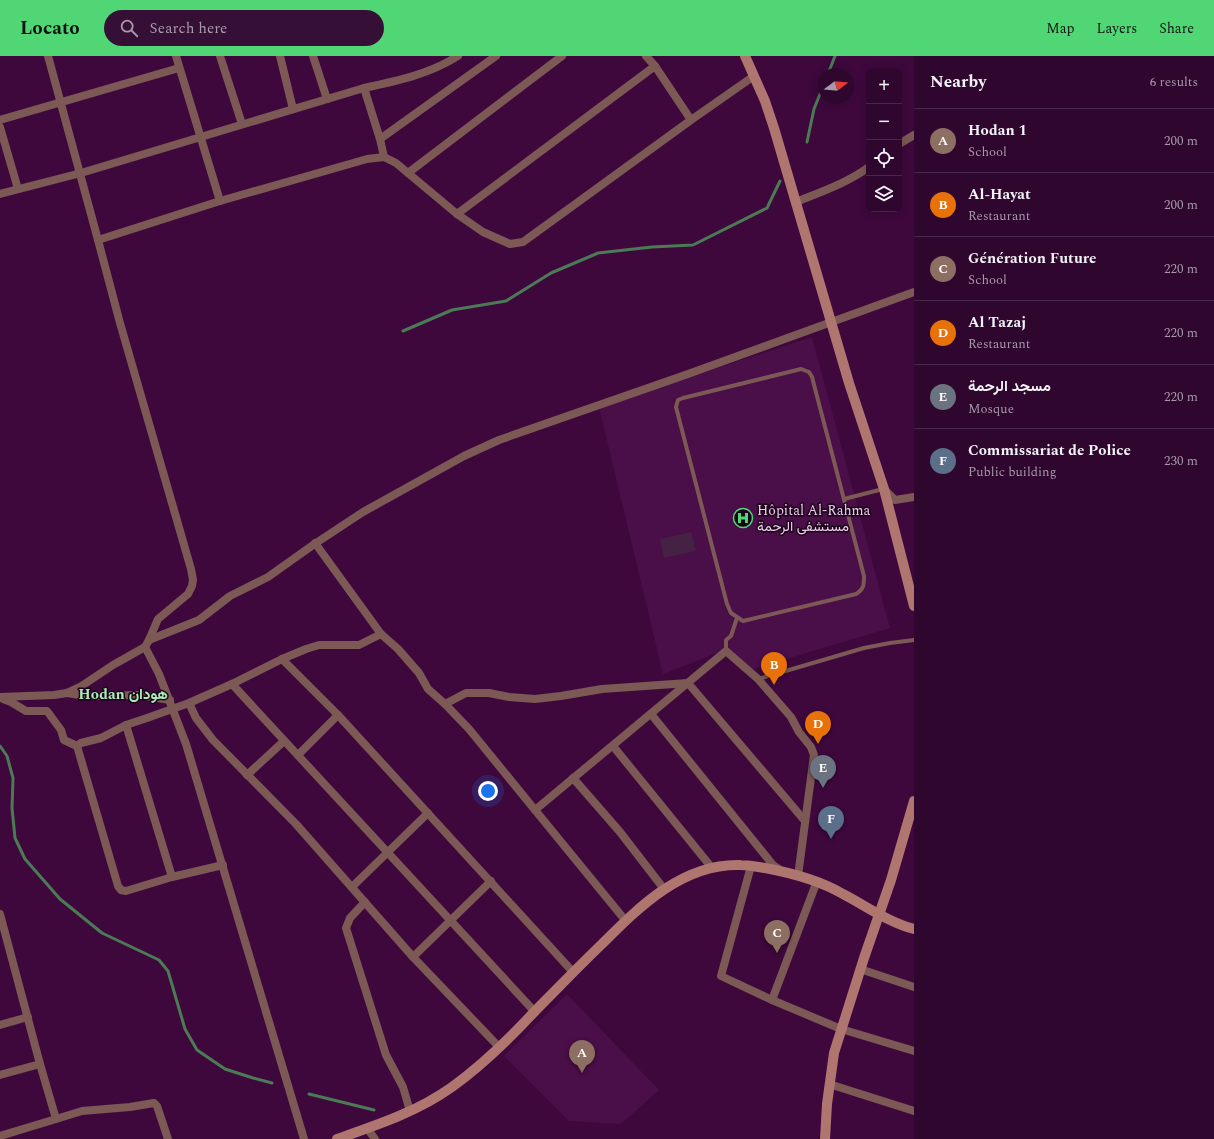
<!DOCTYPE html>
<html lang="en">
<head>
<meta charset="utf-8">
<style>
	:root { --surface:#2e062e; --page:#360f36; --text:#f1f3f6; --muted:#a799aa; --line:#49274a; --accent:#50d674 }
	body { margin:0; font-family:Spectral,Vazirmatn,serif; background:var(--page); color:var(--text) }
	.controls { position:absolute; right:12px; top:12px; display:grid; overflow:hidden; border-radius:8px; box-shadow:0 2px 10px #0003 }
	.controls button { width:36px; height:36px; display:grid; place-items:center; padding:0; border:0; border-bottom:1px solid var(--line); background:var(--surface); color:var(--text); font:20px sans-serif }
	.compass { position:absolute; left:818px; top:12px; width:36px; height:36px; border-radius:50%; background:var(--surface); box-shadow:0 2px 10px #0003; rotate:74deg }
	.you { position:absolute; left:488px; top:735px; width:14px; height:14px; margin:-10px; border:3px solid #fff; border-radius:50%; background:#1a73e8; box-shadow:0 0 0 6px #1a73e833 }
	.badge { display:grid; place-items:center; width:26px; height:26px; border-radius:50%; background:var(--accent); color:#fff; font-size:13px; font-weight:700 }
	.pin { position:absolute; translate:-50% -33px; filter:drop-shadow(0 1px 2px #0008) }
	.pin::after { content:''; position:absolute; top:21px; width:14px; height:12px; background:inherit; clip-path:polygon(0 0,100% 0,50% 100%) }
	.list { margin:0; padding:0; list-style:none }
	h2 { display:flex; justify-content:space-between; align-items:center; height:52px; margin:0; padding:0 16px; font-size:17px }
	h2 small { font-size:13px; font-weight:400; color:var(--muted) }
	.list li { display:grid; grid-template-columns:26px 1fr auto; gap:12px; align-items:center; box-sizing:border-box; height:64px; padding:0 16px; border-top:1px solid var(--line) }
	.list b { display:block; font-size:15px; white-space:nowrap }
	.list p { margin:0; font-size:13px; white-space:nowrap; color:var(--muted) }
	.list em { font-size:13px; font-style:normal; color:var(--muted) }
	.icon { flex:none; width:22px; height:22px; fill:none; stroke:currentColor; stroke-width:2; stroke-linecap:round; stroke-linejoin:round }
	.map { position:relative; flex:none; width:914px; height:1083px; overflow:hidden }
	header { display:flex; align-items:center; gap:24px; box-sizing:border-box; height:56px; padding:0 20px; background:var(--accent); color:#111 }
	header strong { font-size:19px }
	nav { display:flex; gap:22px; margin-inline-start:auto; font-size:14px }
	.search { width:280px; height:36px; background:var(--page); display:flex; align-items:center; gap:10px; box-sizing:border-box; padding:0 14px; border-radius:22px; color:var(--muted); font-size:15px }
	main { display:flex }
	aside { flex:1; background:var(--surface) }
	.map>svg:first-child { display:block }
	.built { fill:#4a0e48 }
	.pitch { fill:#452243 }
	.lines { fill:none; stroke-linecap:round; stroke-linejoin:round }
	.stream { stroke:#4a7b54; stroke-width:3 }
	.lane { stroke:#7c5954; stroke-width:4 }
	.street { stroke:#7c5954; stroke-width:8 }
	.secondary { stroke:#ae766e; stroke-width:10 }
	.labels { text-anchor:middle; stroke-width:3; stroke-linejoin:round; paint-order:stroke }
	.poi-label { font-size:14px; fill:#edcdea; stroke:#1a0419; text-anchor:start }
	.neighbourhood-label { font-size:15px; font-weight:bold; fill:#aaecb5; stroke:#1a0419 }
</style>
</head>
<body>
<header>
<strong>Locato</strong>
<div class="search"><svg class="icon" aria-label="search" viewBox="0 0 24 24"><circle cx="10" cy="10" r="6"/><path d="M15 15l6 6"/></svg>Search here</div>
<nav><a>Map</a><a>Layers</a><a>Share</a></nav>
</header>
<main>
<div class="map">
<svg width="914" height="1083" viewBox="0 0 914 1083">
	<rect width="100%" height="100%" fill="#3e083d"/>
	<g class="built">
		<path d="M812 281 890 572 753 613 727 593 663 618 599 351Z"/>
		<path d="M567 938 659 1034 621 1068 569 1065 504 1000Z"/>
	</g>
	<path class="pitch" d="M691 476 696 495 664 502 660 483Z"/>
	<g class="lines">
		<g class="stream">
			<path d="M828 18 835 0"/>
			<path d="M807 86 814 53 824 28"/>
			<path d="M403 275 452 254 506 245 551 217 598 197 652 191 693 189 767 152 780 125"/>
			<path d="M0 690 7 700 13 722 12 752 15 782 25 803 60 843 102 877 159 904 168 915 185 973 197 994 225 1013 253 1022 272 1027"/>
			<path d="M309 1038 374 1054"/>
		</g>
		<g class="lane">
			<path d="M801 313 809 316 812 321 864 520C864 529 864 533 856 538L743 565 731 557 727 548 676 351 678 344 683 342Z"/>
			<path d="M844 443 883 433"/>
			<path d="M726 595V584L731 580 737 562"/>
			<path d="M758 623 864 592 890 587 914 584"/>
		</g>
		<g class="street">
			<path d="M48 0 98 184 220 145 176 0"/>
			<path d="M220 0 242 68"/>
			<path d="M280 0 293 53"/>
			<path d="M313 0 327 43"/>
			<path d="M364 32 380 83 384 101"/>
			<path d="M0 64 179 12"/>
			<path d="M691 64 754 20"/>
			<path d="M0 71 18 133"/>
			<path d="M380 83 496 0"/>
			<path d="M899 88 914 79"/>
			<path d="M408 117 562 0"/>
			<path d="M0 138 81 117 364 32C397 25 430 18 458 0"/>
			<path d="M220 145 367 103 384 101 396 107 457 158 483 176 510 188 523 186 691 64 655 10 646 0"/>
			<path d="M796 146C821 136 847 127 869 111"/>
			<path d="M457 158 655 10"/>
			<path d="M884 433 895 444 914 441"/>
			<path d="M315 487 381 578"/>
			<path d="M149 584 199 564 230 540 268 521 313 489 363 456 464 400 499 384 688 318 914 236"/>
			<path d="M145 591 159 618 186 688 304 1083"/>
			<path d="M282 603 338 659 573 916"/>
			<path d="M232 628 535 956"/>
			<path d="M67 637 86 640 140 639 170 644"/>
			<path d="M0 641 54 639 67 637 80 631 113 609 145 591 149 584 158 563 188 538 192 530 193 524 191 513 120 267 98 184"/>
			<path d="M3 643 11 646 26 655H47L61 674 64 684 77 690"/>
			<path d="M189 647 196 662 213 684 296 768 413 901 499 991"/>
			<path d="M445 648 469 673 535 754"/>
			<path d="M651 658 773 809 782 815"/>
			<path d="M126 669 172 821"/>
			<path d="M613 690 712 812"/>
			<path d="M298 699 338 659"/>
			<path d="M247 719 284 685"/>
			<path d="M573 722 620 776 664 833"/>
			<path d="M223 809 172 821 126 835 121 834 118 830 77 690 81 687 101 682 126 669 147 662 189 647 232 628 282 603 306 593 319 589H359L381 578 398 593 419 617 428 633 445 648 466 637H489L509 641 535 643 561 640 602 633 688 627 805 765"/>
			<path d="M751 810 721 920 772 944 841 973 914 995"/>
			<path d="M352 831 428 757"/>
			<path d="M365 846 350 862 346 872 386 999 403 1031 410 1055"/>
			<path d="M0 858 40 1008 0 1019"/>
			<path d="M625 864 535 754 726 595 758 623 791 661 799 676 811 691 814 699 798 820"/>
			<path d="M413 901 491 825"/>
			<path d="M860 913 914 931"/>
			<path d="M772 944 817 825"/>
			<path d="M0 969 28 961"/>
			<path d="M40 1008 56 1063 82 1055 130 1051 154 1047 157 1050 168 1083"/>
			<path d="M829 1028 914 1055"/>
			<path d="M367 1072 375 1083"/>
			<path d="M0 1080 56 1063"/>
		</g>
		<g class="secondary">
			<path d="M745 0 765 45 774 72 849 327 884 433 914 550"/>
			<path d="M337 1083C377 1069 417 1056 452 1031 481 1010 512 980 536 954 558 932 579 910 602 888 640 850 683 807 741 809 749 809 757 811 765 812 792 817 819 824 843 838 866 850 888 866 914 873"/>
			<path d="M825 1083 827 1048 834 997 864 902 891 824 914 745"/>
		</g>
	</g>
	<defs>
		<g id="hospital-ring" transform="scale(1)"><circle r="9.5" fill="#1a0419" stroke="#50d674" stroke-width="1.5"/><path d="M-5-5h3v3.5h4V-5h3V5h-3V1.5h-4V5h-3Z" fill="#50d674"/></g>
	</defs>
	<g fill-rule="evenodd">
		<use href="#hospital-ring" x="743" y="462"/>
	</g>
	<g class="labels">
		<g class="poi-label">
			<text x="757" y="459">Hôpital Al-Rahma<tspan x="757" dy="16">مستشفى الرحمة</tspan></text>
		</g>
		<g class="neighbourhood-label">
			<text x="123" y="643">Hodan هودان</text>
		</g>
	</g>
</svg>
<div class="controls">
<button>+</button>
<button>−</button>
<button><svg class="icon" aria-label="locate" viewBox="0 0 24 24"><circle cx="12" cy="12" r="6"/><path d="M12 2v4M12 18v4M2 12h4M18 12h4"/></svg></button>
<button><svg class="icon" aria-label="layers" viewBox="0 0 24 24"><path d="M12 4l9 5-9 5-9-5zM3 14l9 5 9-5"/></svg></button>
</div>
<svg class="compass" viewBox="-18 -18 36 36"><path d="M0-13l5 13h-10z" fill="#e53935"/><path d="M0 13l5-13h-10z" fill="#a799aa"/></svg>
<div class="you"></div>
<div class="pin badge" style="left:582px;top:1017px;background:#8d6e63">A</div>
<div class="pin badge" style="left:774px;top:629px;background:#e8710a">B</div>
<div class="pin badge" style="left:777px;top:897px;background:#8d6e63">C</div>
<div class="pin badge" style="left:818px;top:688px;background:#e8710a">D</div>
<div class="pin badge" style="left:823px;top:732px;background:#6b7280">E</div>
<div class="pin badge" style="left:831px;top:783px;background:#5c6f8a">F</div>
</div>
<aside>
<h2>Nearby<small>6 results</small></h2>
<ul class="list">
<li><span class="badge" style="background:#8d6e63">A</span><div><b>Hodan 1</b><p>School</p></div><em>200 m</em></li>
<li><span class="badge" style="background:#e8710a">B</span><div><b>Al-Hayat</b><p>Restaurant</p></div><em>200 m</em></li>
<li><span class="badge" style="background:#8d6e63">C</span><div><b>Génération Future</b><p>School</p></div><em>220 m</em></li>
<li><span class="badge" style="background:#e8710a">D</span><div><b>Al Tazaj</b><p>Restaurant</p></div><em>220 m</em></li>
<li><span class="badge" style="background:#6b7280">E</span><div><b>مسجد الرحمة</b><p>Mosque</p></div><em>220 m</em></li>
<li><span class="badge" style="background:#5c6f8a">F</span><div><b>Commissariat de Police</b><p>Public building</p></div><em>230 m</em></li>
</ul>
</aside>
</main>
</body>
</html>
